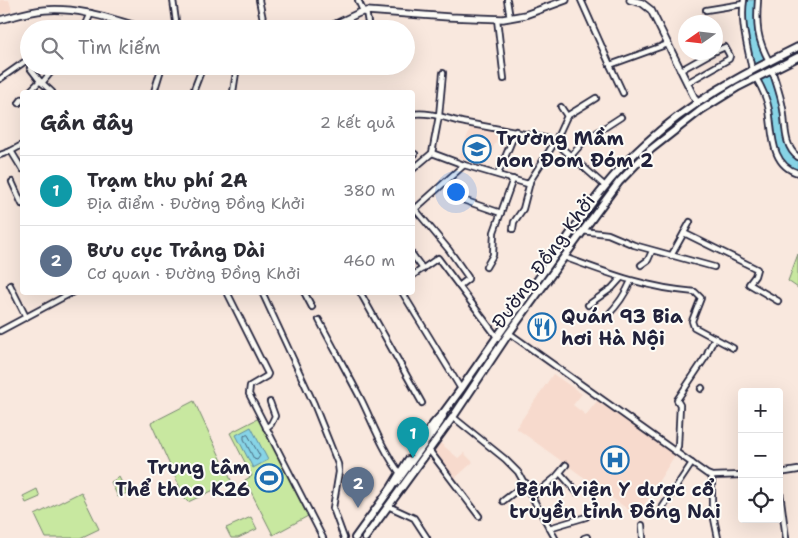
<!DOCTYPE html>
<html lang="vi">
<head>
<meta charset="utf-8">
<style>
	:root { --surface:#fff; --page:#f7f7f7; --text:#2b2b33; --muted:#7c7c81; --line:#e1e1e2; --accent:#7c3aed }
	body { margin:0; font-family:"Shantell Sans",sans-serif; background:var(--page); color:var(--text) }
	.controls { position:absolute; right:15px; bottom:15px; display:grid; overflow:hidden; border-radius:5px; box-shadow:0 5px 20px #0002 }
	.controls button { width:45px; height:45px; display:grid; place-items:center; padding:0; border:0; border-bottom:1px solid var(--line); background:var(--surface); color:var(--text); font:25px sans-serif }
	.compass { position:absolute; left:678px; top:15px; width:45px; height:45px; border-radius:50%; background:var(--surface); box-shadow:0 5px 20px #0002; rotate:256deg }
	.you { position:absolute; left:455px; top:191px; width:18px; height:18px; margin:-12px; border:4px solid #fff; border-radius:50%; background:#1a73e8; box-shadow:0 0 0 8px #1a73e833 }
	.badge { display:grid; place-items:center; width:32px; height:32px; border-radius:50%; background:var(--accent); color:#fff; font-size:16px; font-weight:700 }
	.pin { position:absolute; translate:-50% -41px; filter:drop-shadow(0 1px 2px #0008) }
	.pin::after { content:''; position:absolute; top:26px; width:18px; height:15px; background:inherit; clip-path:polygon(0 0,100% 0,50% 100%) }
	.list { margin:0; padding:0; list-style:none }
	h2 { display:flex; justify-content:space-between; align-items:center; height:65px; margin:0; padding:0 20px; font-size:21px }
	h2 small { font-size:16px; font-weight:400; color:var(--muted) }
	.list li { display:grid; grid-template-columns:32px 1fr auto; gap:15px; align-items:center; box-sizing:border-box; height:70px; padding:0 20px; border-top:1px solid var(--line) }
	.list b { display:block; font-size:19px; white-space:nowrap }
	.list p { margin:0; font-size:16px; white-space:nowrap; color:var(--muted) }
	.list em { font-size:16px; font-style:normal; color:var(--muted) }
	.icon { flex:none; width:28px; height:28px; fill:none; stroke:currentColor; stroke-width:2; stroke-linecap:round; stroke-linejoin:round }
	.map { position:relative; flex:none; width:798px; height:538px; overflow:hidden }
	.search { position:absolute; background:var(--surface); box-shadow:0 5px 20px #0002; left:20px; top:20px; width:395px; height:55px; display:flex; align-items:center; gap:12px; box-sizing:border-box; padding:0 18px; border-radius:28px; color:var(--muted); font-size:19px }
	.panel { position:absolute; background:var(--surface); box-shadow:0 5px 20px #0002; left:20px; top:90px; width:395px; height:205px; border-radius:5px }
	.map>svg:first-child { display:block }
	.built { fill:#f7dacd }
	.green { fill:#c8e8a0; stroke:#75856e }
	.water { fill:#87d4e6; stroke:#5f8da2 }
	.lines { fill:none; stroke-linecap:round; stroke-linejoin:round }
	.shore { stroke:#4a697f; stroke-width:1 }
	.minor-casing { stroke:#22223b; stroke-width:8 }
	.tertiary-casing { stroke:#22223b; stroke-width:9 }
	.secondary-casing { stroke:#22223b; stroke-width:10 }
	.minor { stroke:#fdfcf7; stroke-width:4.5 }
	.tertiary { stroke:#fdfcf7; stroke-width:5.5 }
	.secondary { stroke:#fdfcf7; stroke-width:6 }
	.labels { text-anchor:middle; stroke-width:4; stroke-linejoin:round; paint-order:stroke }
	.poi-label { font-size:19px; font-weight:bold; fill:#22223b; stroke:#fdfcf7; text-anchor:start }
	.street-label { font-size:19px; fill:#22223b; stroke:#fdfcf7 }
</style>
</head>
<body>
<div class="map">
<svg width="798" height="538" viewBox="0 0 798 538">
	<rect width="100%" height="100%" fill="#f9e8de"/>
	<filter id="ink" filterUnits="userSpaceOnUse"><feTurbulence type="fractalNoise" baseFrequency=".02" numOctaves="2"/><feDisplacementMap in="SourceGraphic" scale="10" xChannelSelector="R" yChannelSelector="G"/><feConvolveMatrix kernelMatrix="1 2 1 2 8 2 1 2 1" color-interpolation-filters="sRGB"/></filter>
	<g filter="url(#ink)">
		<g class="built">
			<path d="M0 0H9L12 11 0 14Z"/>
			<path d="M471 127 483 129V131L487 132 488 130 500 132 485 167 459 157Z"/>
			<path d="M553 374 582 394 573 405 586 415 597 401 675 455 637 516 516 428Z"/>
			<path d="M438 441 458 458 464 453 473 462 453 480 432 451Z"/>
		</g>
		<g class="green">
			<path d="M798 254V288L788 281Z"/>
			<path d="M194 401 231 480 229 483 188 502 185 499 151 423Z"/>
			<path d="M259 418 308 516 273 535 245 480 252 476 230 433Z"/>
			<path d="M119 477 127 493 118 497 111 482Z"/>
			<path d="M37 489 40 497 26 503 23 496Z"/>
			<path d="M81 492 99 529 80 538H46L35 515Z"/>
			<path d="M251 517 257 529 238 538H231L226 528Z"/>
		</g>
		<g class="water">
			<path d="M745 0H757L755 23 756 32 775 86 782 108 786 143 792 155 798 160V172C768 163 773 114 765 90 762 82 758 76 755 68 747 48 742 21 745 0Z"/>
			<path d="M251 427 268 460 253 468 236 435Z"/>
			<circle cx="271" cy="478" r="5.5"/>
		</g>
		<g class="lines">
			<path class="shore" d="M248 435 260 456 257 460 254 459 244 439V436Z"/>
			<g class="minor-casing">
				<g id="minor">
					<path d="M173 0 177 29"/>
					<path d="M259 0 265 29"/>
					<path d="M358 0 363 11"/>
					<path d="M507 0 510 18"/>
					<path d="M581 0 610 65 668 44"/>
					<path d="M744 0C740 24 748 47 752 70"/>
					<path d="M758 0C756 25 757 39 769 61"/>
					<path d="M706 10 743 4"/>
					<path d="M366 11 369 29"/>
					<path d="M497 19 504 79"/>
					<path d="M84 29 91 13"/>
					<path d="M610 65 623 93"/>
					<path d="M30 68 40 81 52 92"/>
					<path d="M681 70 713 52"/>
					<path d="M772 70C776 83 781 96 783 109 786 125 783 146 798 157"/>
					<path d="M756 78C762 88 767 99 769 110 773 133 770 165 798 173"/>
					<path d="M0 79 27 60"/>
					<path d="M42 83 56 66"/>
					<path d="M687 83 729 59 730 56 725 47 716 51"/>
					<path d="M29 92 40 81"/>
					<path d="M154 92 162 66"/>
					<path d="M193 92 203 66"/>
					<path d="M233 92 237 66"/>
					<path d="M19 103 22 99"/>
					<path d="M412 114C431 111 449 120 466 123 494 128 521 133 548 139L555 142 605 186"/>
					<path d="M567 116 596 98"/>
					<path d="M11 151 22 145"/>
					<path d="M412 153 415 154"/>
					<path d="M432 153 464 165 528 184 555 142 567 116 561 107"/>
					<path d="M0 155 11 151 22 169"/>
					<path d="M571 156 584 141 621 117"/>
					<path d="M412 170 432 153 439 116 443 73"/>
					<path d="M498 174 516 131"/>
					<path d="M12 182 22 204"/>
					<path d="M463 200 501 213"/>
					<path d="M412 207 415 209 464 165"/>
					<path d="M412 211 415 209 449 250 468 277V279L459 286"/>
					<path d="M513 229 514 222 523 209 530 182"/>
					<path d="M582 231 608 234 634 245 714 267"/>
					<path d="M684 233 757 269 755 276 749 284 778 301"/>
					<path d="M412 254 423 269"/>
					<path d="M671 256 690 222"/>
					<path d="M564 257C610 274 646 288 695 292L701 298 692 321 694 327 733 348"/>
					<path d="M641 265 648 260 652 251"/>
					<path d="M486 267 493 255 494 232 513 179"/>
					<path d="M412 276 438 258 497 337"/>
					<path d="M10 285 26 317"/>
					<path d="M227 292 268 374 267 376 250 386 249 394 323 538"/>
					<path d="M262 292 314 404 338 464 339 472 333 508 344 538"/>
					<path d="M304 292 312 307"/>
					<path d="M360 292 422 403"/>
					<path d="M402 292 461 389"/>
					<path d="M588 305 612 288 621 278"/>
					<path d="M607 316C618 305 625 295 631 281"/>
					<path d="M319 320C333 347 348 374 362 401 374 426 383 450 399 472"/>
					<path d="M0 331 73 292"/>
					<path d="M509 333 707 474 712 476V509L718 538"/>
					<path d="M701 389 702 388"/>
					<path d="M453 417 505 459 518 472 555 538"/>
					<path d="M266 428 271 424 275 416 270 402"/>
					<path d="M429 450 479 516"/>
					<path d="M676 451 678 446 680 405 677 400 707 355 708 351 715 338"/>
					<path d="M560 473 577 492"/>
					<path d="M779 473 798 470"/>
					<path d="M712 476 742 475"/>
					<path d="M779 485 786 538"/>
					<path d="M532 497 556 477 566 465"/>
					<path d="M503 501 526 483"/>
					<path d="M388 506 414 518 427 538"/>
					<path d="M660 511 692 463"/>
					<path d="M642 525 643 538"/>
					<path d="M549 528 586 517"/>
					<path d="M584 538 587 537"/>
				</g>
			</g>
			<g class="tertiary-casing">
				<g id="tertiary">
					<path d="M630 0 642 3 651 10 697 103"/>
					<path d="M0 20C15 16 30 11 45 10 80 7 114 20 147 29"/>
					<path d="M325 29 359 13 367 11 449 17 503 19 525 15 566 0"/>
				</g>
			</g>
			<g class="secondary-casing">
				<g id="secondary">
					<path d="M413 452 434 423 444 412 461 389C493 342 526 296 559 250 585 212 611 174 645 144 690 102 743 74 798 47"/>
					<path d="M396 483 440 422 443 416"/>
					<path d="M355 538 391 488 408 460"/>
					<path d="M365 538 453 417 509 333 596 213 619 182 650 150 701 110 738 87 798 57"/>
				</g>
			</g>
			<use href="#minor" class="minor"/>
			<use href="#tertiary" class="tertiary"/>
			<use href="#secondary" class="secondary"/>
		</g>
	</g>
	<defs>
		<g id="school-ring" transform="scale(1.4375)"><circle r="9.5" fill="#fdfcf7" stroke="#1f6fb2" stroke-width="1.5"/><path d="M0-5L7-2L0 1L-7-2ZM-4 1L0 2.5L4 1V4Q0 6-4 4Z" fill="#1f6fb2"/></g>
		<g id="restaurant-ring" transform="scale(1.4375)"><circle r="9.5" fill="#fdfcf7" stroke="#1f6fb2" stroke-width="1.5"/><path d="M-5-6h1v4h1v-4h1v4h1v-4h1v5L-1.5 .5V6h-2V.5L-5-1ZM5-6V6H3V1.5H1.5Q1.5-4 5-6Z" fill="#1f6fb2"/></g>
		<g id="hospital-ring" transform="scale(1.4375)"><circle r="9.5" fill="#fdfcf7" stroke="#1f6fb2" stroke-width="1.5"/><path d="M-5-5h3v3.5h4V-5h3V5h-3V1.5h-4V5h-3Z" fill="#1f6fb2"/></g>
		<g id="stadium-ring" transform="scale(1.4375)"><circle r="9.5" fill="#fdfcf7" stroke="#1f6fb2" stroke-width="1.5"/><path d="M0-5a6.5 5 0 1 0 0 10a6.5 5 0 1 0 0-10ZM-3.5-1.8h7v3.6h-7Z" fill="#1f6fb2"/></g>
	</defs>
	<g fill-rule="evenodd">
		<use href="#school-ring" x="477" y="149"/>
		<use href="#restaurant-ring" x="542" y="327"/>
		<use href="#hospital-ring" x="615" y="460"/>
		<use href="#stadium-ring" x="269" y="478"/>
	</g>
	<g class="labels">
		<g class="poi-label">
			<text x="496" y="145">Trường Mầm<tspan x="496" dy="22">non Đom Đóm 2</tspan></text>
			<text x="561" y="323">Quán 93 Bia<tspan x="561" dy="22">hơi Hà Nội</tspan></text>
			<text x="250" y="474" text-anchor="end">Trung tâm<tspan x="250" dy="22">Thể thao K26</tspan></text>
			<text x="615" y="496" text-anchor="middle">Bệnh viện Y dược cổ<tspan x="615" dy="22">truyền tỉnh Đồng Nai</tspan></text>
		</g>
		<g class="street-label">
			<text transform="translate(543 261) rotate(-54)" y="7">Đường Đồng Khởi</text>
		</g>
	</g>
</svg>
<div class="controls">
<button>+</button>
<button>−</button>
<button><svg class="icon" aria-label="locate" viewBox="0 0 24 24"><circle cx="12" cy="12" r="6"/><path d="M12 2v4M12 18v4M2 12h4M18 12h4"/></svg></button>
</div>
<svg class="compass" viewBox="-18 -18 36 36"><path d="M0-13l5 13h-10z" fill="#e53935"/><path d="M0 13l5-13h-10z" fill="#7c7c81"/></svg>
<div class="you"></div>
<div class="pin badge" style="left:413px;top:458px;background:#0f9aa8">1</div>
<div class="pin badge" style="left:358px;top:508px;background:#5c6f8a">2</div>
<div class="search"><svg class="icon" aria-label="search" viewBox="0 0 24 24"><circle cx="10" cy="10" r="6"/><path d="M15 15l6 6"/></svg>Tìm kiếm</div>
<section class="panel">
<h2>Gần đây<small>2 kết quả</small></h2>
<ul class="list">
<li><span class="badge" style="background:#0f9aa8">1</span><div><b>Trạm thu phí 2A</b><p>Địa điểm · Đường Đồng Khởi</p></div><em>380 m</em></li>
<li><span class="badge" style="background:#5c6f8a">2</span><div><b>Bưu cục Trảng Dài</b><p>Cơ quan · Đường Đồng Khởi</p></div><em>460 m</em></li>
</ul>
</section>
</div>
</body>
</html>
